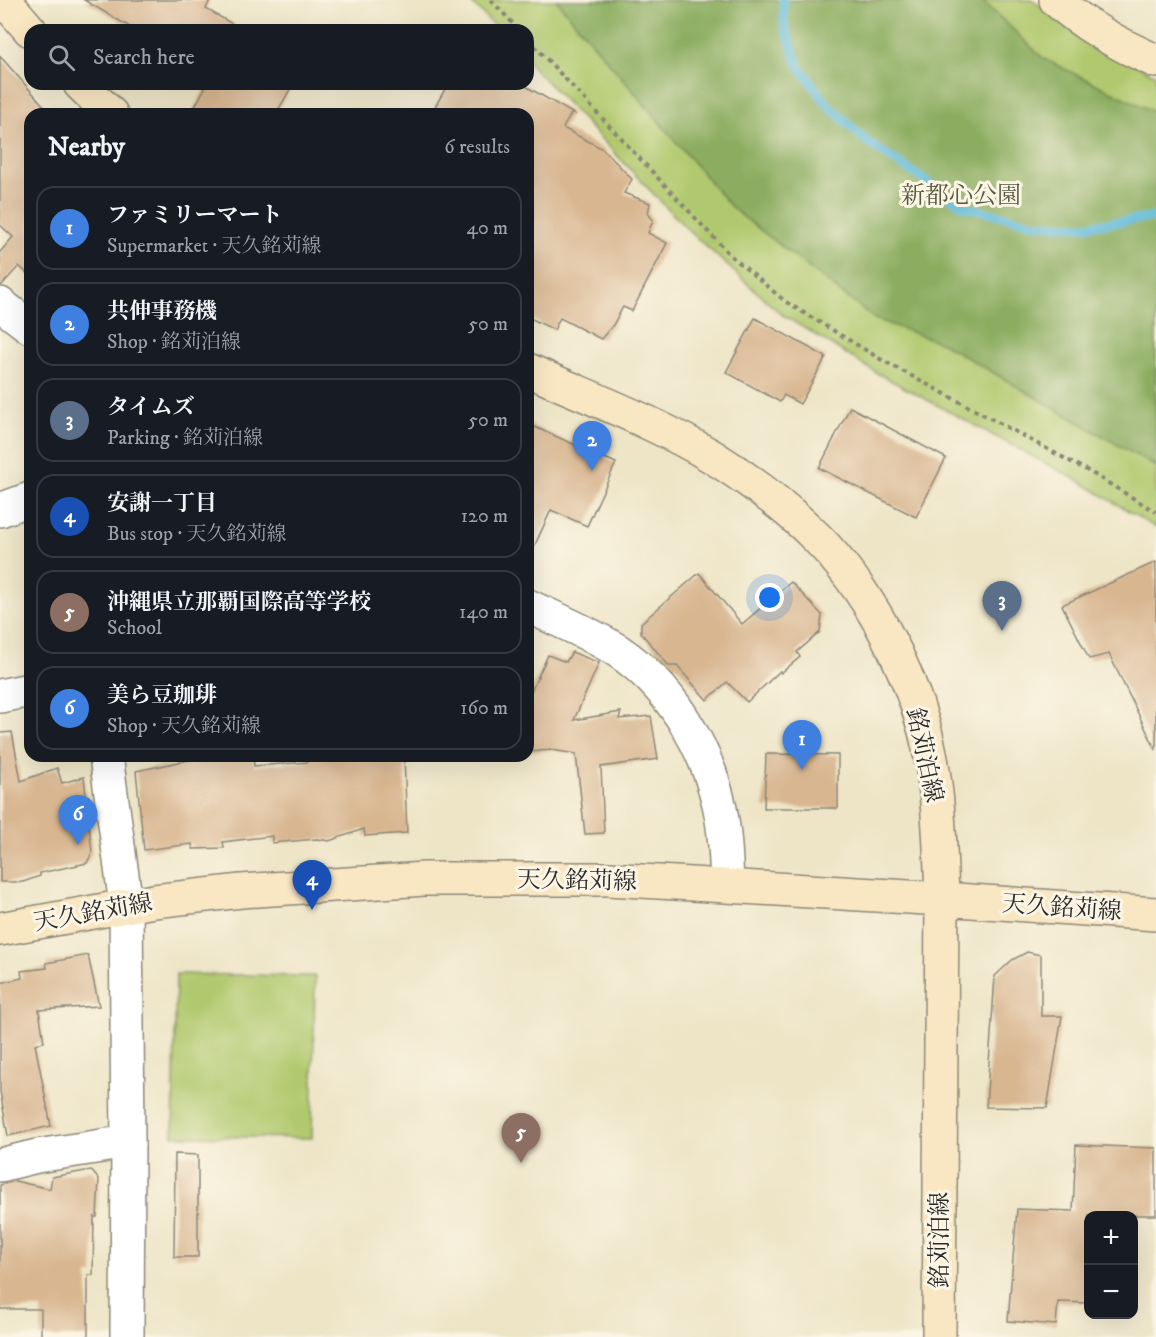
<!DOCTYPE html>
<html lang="en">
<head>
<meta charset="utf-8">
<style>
	:root { --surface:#171b24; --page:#20242c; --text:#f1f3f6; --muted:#9ea1a6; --line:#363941; --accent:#2563eb }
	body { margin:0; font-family:"IM FELL DW Pica","Noto Serif JP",serif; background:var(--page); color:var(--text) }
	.controls { position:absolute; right:18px; bottom:18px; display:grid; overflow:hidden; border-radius:12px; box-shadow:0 6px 24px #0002 }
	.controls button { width:54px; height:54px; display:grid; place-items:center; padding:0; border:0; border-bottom:2px solid var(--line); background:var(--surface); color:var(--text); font:30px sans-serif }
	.you { position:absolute; left:770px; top:598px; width:21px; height:21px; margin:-15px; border:4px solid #fff; border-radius:50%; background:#1a73e8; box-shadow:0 0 0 9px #1a73e833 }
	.badge { display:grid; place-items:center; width:39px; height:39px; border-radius:50%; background:var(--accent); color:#fff; font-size:20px; font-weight:700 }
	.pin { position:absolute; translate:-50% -50px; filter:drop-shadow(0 2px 3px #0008) }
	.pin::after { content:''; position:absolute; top:32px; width:21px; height:18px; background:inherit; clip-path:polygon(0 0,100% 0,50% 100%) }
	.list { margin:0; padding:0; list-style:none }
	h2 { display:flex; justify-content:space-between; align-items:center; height:78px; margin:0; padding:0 24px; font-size:26px }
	h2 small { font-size:20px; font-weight:400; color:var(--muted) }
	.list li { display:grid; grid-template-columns:39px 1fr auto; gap:18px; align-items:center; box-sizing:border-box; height:84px; margin:0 12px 12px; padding:0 12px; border:2px solid var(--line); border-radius:18px }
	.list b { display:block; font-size:22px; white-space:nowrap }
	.list p { margin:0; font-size:20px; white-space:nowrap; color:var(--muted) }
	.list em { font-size:20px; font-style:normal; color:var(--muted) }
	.icon { flex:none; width:33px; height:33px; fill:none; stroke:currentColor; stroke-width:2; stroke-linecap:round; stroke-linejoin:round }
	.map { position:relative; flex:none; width:1156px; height:1337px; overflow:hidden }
	.search { position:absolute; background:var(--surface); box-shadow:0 6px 24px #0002; left:24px; top:24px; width:510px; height:66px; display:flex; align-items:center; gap:15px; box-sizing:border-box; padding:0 21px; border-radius:18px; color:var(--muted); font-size:22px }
	.panel { position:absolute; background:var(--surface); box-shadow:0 6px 24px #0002; left:24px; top:108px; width:510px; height:654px; border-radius:18px }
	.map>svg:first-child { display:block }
	.green { fill:#b1c96e; stroke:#6e7a4c; stroke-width:1.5 }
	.forest { fill:#8cad61; stroke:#5c6c46; stroke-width:1.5 }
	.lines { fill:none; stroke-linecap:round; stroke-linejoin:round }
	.stream { stroke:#5bb9d9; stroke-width:9 }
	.building { fill:#d8b690 }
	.street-casing { stroke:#8c8879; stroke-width:36 }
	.secondary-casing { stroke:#8c8879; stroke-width:36 }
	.path { stroke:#8c8879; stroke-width:4; stroke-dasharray:4.5 4.5; stroke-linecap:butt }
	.street { stroke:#fff; stroke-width:33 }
	.secondary { stroke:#f9e7c3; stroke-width:33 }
	.labels { text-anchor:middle; stroke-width:6; stroke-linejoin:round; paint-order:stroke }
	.park-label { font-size:24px; fill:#535a3f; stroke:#fcf5e5 }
	.street-label { font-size:24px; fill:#2b2b2b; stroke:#fcf5e5 }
</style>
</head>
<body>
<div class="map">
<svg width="1156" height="1337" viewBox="0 0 1156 1337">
	<rect width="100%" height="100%" fill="#fcf5e5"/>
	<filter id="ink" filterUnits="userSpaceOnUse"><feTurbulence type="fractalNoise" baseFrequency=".0167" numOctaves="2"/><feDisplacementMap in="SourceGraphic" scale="12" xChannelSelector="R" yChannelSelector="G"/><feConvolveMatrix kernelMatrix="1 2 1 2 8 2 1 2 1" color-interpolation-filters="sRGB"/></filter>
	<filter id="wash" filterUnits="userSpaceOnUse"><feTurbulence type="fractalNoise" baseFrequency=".008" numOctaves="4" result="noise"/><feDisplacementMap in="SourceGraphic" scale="24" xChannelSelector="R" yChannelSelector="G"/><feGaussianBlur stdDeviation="1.35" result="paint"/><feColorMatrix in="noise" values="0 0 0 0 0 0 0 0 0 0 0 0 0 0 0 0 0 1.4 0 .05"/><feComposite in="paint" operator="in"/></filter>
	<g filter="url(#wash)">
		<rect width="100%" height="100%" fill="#eee5c7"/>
		<g class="green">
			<path d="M469 0H1033L1069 30 1156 75V528L1084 484 877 373 781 314 687 229 528 62V30H498Z"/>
			<path d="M176 974 315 976 312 1138 173 1136Z"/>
		</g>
		<path class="forest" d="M556 0H982L1044 59 1156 113V467L942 343 875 319 732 208Z"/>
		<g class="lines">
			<path class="stream" d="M783 0 784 24 798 65 827 104 867 142 963 206 1036 224 1084 226 1156 217"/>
		</g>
		<g id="blocks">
			<g class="building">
				<path d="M84 0H210L206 9 243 30H135Z"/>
				<path d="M0 56 51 114H30V276L19 266 2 285 0 286V252L13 237 0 225Z"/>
				<path d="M207 84H293L276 114H191Z"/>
				<path d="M448 84H522L574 114H571L563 128 603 149 632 179 624 193 650 203 648 213 653 220 648 233 667 243 632 311 623 307 613 325 601 339 560 318 554 330 528 317V114H431Z"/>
				<path d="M755 318 826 357 800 404 784 395 780 402 726 372Z"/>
				<path d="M850 407 946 458 916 517 819 468Z"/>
				<path d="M528 424 616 463 587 526 551 510 528 560Z"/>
				<path d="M1156 562V750L1109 654 1089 659 1062 605Z"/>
				<path d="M699 573 742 624 791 582 822 615 820 632 797 652 800 657 781 673 780 671 747 702 727 682 707 700 677 666H669L641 633V623Z"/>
				<path d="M572 652 599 663 574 720 621 712 619 719 651 716 658 759 601 767 604 833 585 834 576 754 551 750 528 752V698L548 655 566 662Z"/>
				<path d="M12 732 21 781 57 768 62 783 84 777 92 853 87 863 40 873V876L23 882H0V733Z"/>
				<path d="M766 754 838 755V808H764Z"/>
				<path d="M208 756H253L254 766 307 762V756H404L407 833 365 836 364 829 329 841 317 839 272 843V836L223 842 224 848 193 849 192 844 144 850 136 771Z"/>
				<path d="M1027 952 1041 955V1016H1062L1047 1108 986 1107 995 976 1012 960Z"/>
				<path d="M88 955 99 1006 39 1010 44 1042 35 1044 51 1126 8 1136 0 1091V983L22 978 21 971 47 968 46 963Z"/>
				<path d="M1076 1145 1156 1148V1215H1089V1303L1058 1302 1056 1325 1008 1321 1017 1209 1073 1211Z"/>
				<path d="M175 1154 198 1155V1257H174Z"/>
				<path d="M91 1170 99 1180 97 1217H94L93 1275H88V1337H41V1309H0V1185L15 1181 50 1189 52 1177Z"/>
			</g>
		</g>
	</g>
	<g filter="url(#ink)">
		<use href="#blocks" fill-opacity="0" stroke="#8c8879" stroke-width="1.5"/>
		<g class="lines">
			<g class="street-casing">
				<g id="street">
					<path d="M0 304 30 327"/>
					<path d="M0 510 30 499"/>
					<path d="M528 606C558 620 590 633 618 651 669 685 705 744 719 804 725 830 726 859 727 885"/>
					<path d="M0 696 30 690"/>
					<path d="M106 756 126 905 128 1142 127 1337"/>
					<path d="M0 1165 37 1156 128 1142"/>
				</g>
			</g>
			<g class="secondary-casing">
				<g id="secondary">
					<path d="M4 0 30 30"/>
					<path d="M1056 0C1086 27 1119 45 1156 61"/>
					<path d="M80 84 111 114"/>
					<path d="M528 370C590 398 655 422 713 457 750 480 786 507 817 538 867 588 907 664 925 731 939 785 940 843 942 899L939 1337"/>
					<path d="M0 929 154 901 241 891 425 879H608L942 899 1156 914"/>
				</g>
			</g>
			<g class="path">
				<path d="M491 0 519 30"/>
				<path d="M528 39 731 256 786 302 882 360 1090 472 1156 512"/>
			</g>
			<use href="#street" class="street"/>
			<use href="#secondary" class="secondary"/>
		</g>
	</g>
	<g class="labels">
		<g class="park-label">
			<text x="961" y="203">新都心公園</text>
		</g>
		<g class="street-label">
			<text transform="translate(925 755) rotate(78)" y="8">銘苅泊線</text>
			<text transform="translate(577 880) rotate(1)" y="8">天久銘苅線</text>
			<text transform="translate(1062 907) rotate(4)" y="8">天久銘苅線</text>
			<text transform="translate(93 912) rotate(-10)" y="8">天久銘苅線</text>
			<text transform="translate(939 1240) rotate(-90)" y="8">銘苅泊線</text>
		</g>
	</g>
</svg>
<div class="controls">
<button>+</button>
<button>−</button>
</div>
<div class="you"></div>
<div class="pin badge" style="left:802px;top:770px;background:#3f7fe0">1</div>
<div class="pin badge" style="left:592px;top:471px;background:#3f7fe0">2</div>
<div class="pin badge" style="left:1002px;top:631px;background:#5c6f8a">3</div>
<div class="pin badge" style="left:312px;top:910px;background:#1a4fb4">4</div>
<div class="pin badge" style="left:521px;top:1163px;background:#8d6e63">5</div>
<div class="pin badge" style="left:78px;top:845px;background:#3f7fe0">6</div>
<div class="search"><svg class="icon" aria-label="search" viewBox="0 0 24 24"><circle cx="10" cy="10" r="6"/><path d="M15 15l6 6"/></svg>Search here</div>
<section class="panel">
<h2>Nearby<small>6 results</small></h2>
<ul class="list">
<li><span class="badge" style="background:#3f7fe0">1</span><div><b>ファミリーマート</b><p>Supermarket · 天久銘苅線</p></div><em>40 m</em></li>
<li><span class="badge" style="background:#3f7fe0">2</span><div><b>共伸事務機</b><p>Shop · 銘苅泊線</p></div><em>50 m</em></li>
<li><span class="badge" style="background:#5c6f8a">3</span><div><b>タイムズ</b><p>Parking · 銘苅泊線</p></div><em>50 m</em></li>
<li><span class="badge" style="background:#1a4fb4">4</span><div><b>安謝一丁目</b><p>Bus stop · 天久銘苅線</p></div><em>120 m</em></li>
<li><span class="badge" style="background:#8d6e63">5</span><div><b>沖縄県立那覇国際高等学校</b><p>School</p></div><em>140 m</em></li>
<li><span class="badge" style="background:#3f7fe0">6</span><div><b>美ら豆珈琲</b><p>Shop · 天久銘苅線</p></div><em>160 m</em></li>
</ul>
</section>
</div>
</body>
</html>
